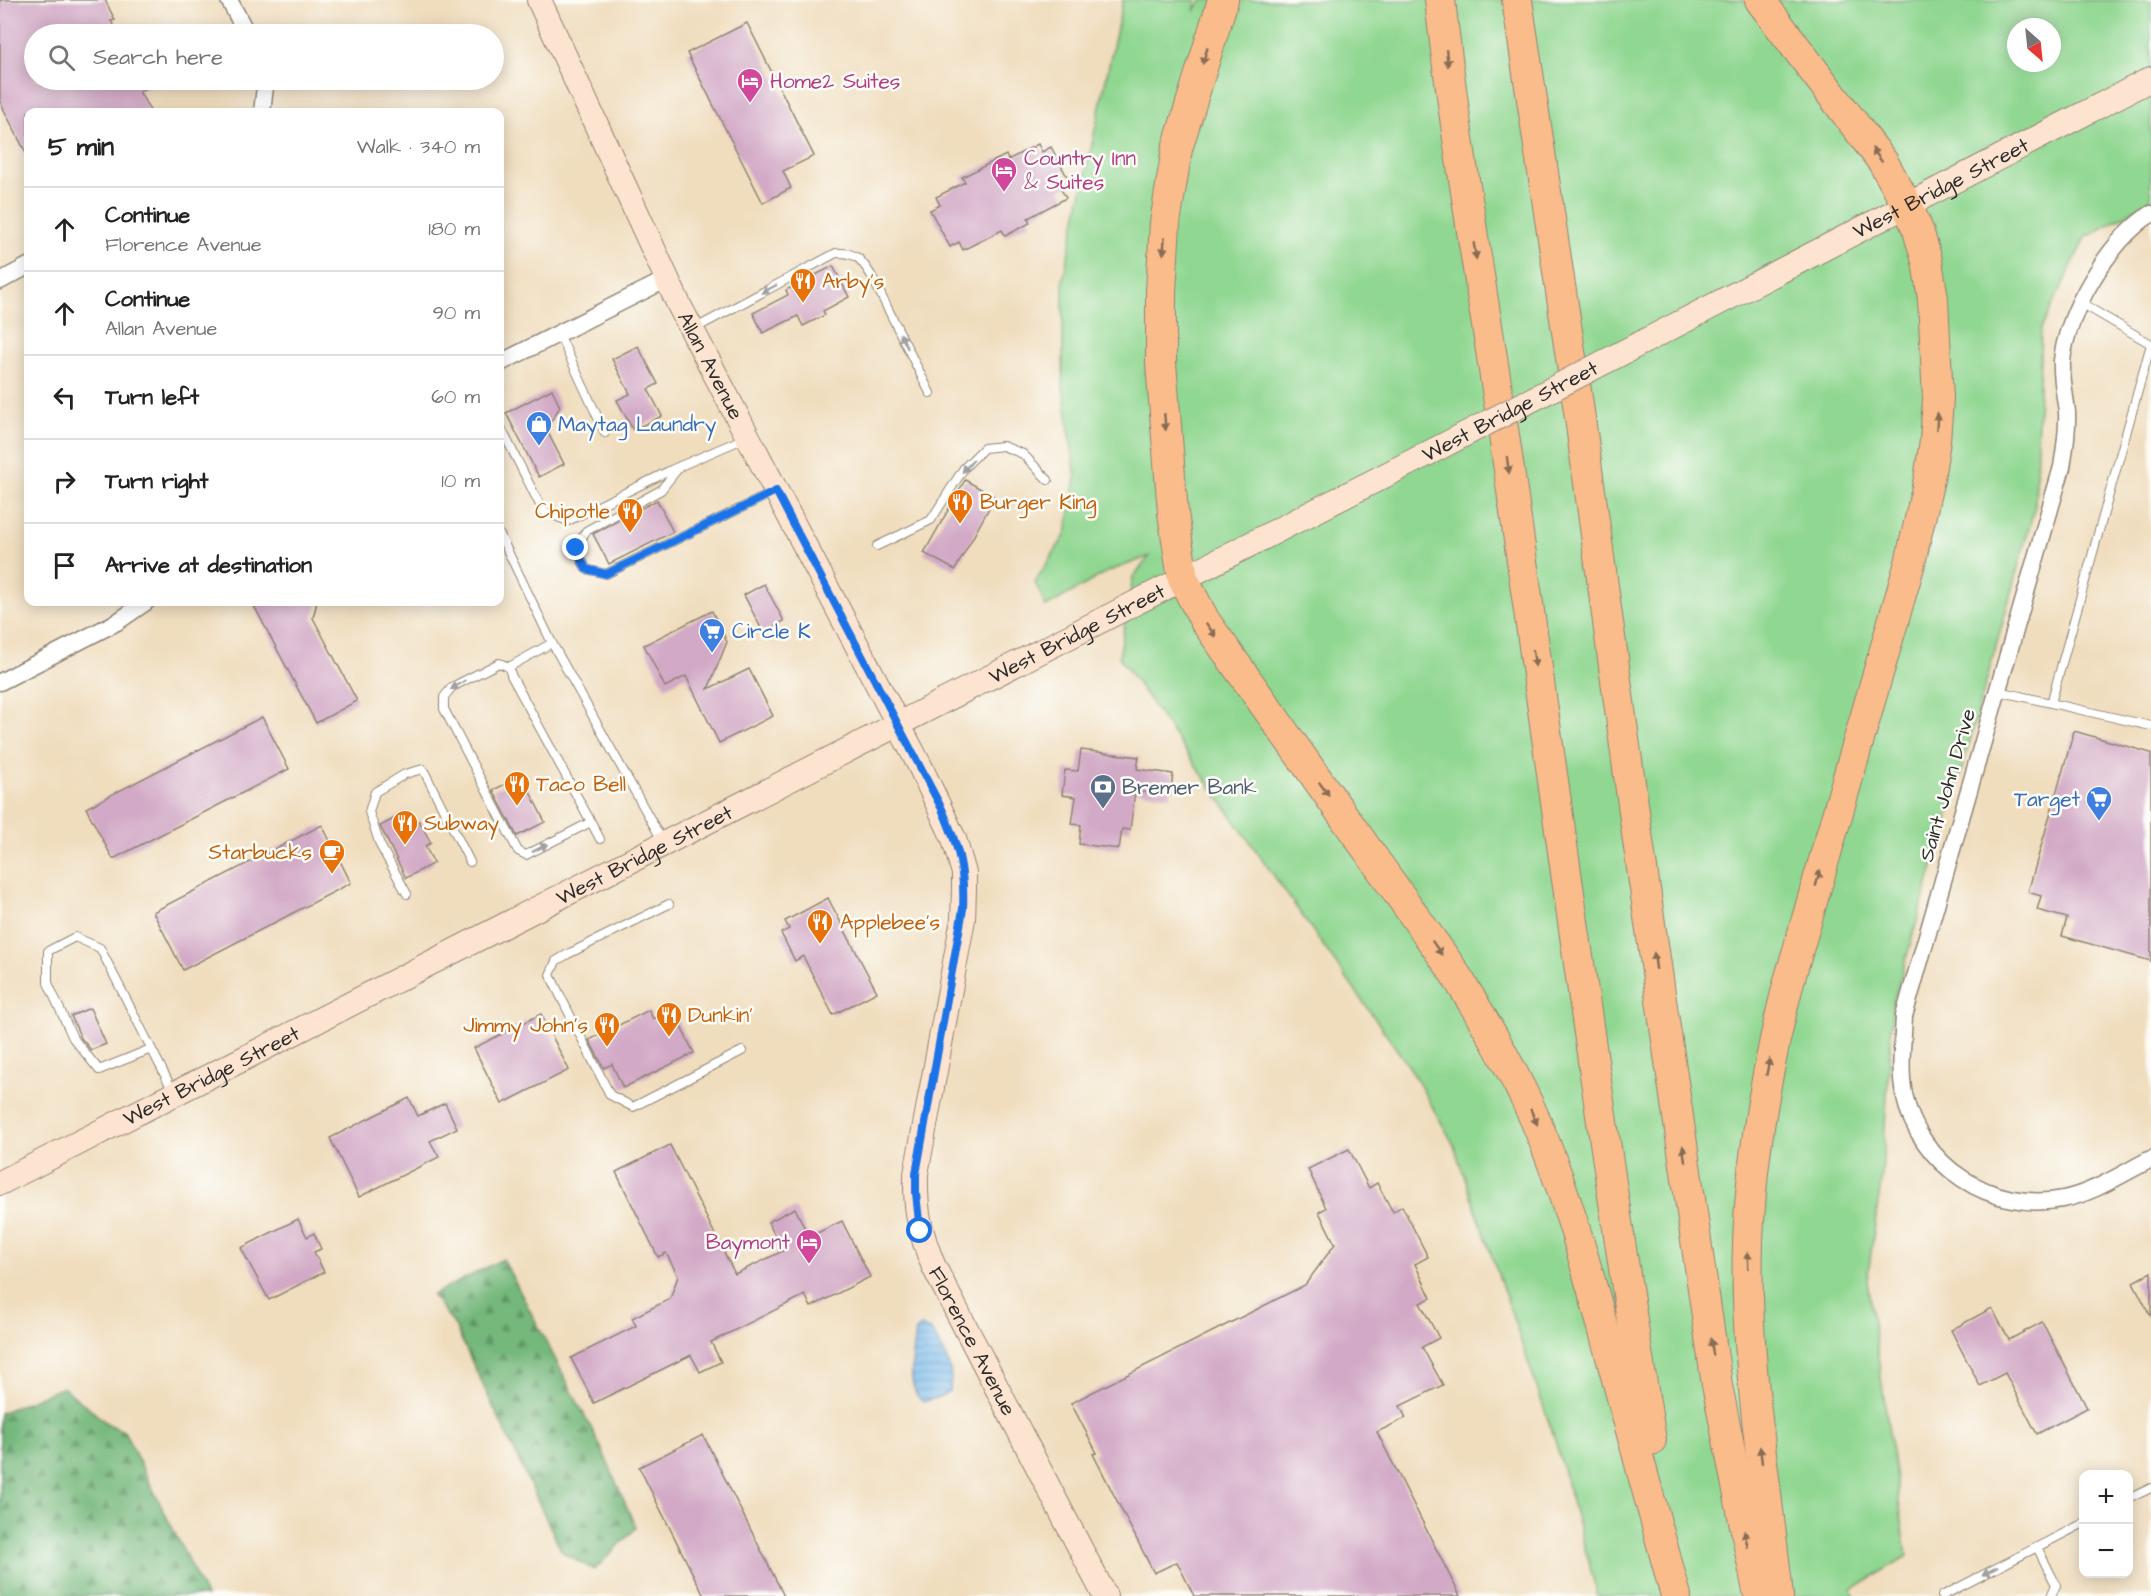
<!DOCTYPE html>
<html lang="en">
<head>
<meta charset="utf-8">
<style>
	:root { --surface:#fff; --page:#f6f6f6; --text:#222; --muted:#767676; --line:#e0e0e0 }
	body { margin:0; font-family:"Architects Daughter",sans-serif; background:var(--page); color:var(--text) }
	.controls { position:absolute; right:18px; bottom:18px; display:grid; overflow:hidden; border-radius:12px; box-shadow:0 3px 15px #0003 }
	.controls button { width:54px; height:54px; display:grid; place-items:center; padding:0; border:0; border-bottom:2px solid var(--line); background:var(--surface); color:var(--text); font:30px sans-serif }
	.compass { position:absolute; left:2007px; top:18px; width:54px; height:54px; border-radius:50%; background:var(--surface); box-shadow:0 3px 15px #0003; rotate:153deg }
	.stop { position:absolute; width:18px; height:18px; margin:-14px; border:4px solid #1a73e8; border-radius:50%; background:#fff }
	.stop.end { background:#1a73e8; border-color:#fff; box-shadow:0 2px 6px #0008 }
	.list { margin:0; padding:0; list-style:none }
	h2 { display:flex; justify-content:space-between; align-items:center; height:78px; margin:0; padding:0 24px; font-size:26px }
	h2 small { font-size:20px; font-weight:400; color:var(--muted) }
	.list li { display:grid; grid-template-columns:39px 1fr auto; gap:18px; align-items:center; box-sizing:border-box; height:84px; padding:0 24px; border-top:2px solid var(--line) }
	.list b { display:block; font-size:22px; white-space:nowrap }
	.list p { margin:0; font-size:20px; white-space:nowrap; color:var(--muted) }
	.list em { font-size:20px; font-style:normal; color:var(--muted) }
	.icon { flex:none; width:33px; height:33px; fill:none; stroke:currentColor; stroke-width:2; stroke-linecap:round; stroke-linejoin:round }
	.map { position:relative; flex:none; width:2151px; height:1596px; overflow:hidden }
	.search { position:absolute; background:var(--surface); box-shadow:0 3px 15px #0003; left:24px; top:24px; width:480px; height:66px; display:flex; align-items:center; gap:15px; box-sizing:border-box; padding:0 21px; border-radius:33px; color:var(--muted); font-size:22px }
	.panel { position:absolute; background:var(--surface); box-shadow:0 3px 15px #0003; left:24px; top:108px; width:480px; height:498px; border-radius:12px }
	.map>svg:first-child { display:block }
	.green { fill:#90d791; stroke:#5e815e; stroke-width:1.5; fill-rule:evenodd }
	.forest { fill:url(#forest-firs); stroke:#507253; stroke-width:1.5 }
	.water { fill:url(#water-rules); stroke:#52728c; stroke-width:1.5 }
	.building { fill:#d2a9c6 }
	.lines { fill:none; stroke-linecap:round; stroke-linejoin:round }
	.lane-casing { stroke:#8e8474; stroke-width:10 }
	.street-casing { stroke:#8e8474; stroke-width:19 }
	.secondary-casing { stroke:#8e8474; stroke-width:26 }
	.highway-casing { stroke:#8e8474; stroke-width:32 }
	.lane { stroke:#fff; stroke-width:8 }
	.street { stroke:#fff; stroke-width:16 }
	.secondary { stroke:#fde4d0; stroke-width:24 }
	.highway { stroke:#f9bc8a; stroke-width:30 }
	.secondary-bridge-casing { stroke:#8e8474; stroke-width:26; stroke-linecap:butt }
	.secondary-bridge { stroke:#fde4d0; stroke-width:24 }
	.oneway { fill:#886c56 }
	.oneway2 { fill:#a0a0a0 }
	.route { stroke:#1a73e8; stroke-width:8 }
	.labels { text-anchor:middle; stroke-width:5; stroke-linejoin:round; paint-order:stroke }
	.hotel-label { font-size:21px; fill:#b23c85; stroke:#fdfcf7; text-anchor:start }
	.street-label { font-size:21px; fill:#2b2b2b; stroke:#fdfcf7 }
	.food-label { font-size:21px; fill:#c56008; stroke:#fdfcf7; text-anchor:start }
	.shop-label { font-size:21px; fill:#366cbe; stroke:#fdfcf7; text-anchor:start }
	.service-label { font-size:21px; fill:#4e5e75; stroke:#fdfcf7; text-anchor:start }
</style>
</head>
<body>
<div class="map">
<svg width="2151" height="1596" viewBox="0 0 2151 1596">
	<defs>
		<pattern id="forest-firs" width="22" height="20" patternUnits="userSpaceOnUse" patternTransform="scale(1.5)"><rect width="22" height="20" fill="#74b87b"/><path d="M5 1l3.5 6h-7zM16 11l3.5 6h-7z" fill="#5f9665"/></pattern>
		<pattern id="water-rules" width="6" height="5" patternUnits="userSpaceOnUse" patternTransform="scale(1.5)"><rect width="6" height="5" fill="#79b9ed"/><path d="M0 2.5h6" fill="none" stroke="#6397c0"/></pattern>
	</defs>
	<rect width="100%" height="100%" fill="#fdfcf7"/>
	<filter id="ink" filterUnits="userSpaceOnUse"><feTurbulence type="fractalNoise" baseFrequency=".0167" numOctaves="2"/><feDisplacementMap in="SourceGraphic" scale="12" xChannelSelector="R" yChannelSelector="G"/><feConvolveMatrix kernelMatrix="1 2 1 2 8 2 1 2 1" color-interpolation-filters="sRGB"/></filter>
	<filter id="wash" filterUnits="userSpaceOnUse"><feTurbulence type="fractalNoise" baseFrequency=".008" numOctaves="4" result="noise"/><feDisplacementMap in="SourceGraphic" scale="24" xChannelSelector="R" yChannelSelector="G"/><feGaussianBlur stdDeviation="1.35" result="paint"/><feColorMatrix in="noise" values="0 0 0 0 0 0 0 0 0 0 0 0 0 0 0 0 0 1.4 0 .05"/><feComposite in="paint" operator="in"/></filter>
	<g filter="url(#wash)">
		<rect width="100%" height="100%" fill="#f0ddbe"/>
		<path class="green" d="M1123 0H1197L1194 11 1202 0H2151V200L2085 238 2041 329 2035 506 1963 765 1893 1003 1882 1175 1867 1281 1907 1556 1852 1589 1854 1596H1598L1555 1440 1453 1143 1410 1068 1119 657 1133 577 1150 556 1107 572 1046 607 1035 582 1066 534 1076 478 1063 387V279ZM2016 27H2052V63H2016Z"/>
		<g class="forest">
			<path d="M503 1259 599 1443 636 1528 594 1570 562 1552 454 1324 432 1295Z"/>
			<path d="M63 1387 108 1424 124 1431 206 1596H0V1413Z"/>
		</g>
		<path class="water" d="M921 1327 931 1330C942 1350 956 1368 949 1391L940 1397 923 1402C904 1387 914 1352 916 1331Z"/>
		<g id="blocks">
			<g class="building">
				<path d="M0 0H105L115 20 111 21 118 34H34V80H161L139 91 151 112H28V157L0 102Z"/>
				<path d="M747 23 814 156 783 171 791 188 763 203 687 53Z"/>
				<path d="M1038 144 1042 152 1051 147 1071 184 1061 189 1066 198 1028 218 1030 223 1005 236 1002 230 963 250 959 242 950 247 930 210 940 205 936 197 965 182 962 177 1006 155 1008 160Z"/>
				<path d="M833 266 849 297 823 311 825 315 803 326 798 316 763 333 753 313 788 295 786 290Z"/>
				<path d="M638 346 658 384 648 389 662 416 633 430 617 400 630 394 612 359Z"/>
				<path d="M552 389 560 407 546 429 564 464 539 477 506 413Z"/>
				<path d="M965 480 995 497 955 570 924 553Z"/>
				<path d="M657 500 673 532 609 564 593 534Z"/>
				<path d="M764 584 784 621 763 632 744 595Z"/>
				<path d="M252 602H317L313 618 357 701 316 723Z"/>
				<path d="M712 611 727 642 708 689 749 669 773 716 719 743 686 676 665 687 644 645Z"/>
				<path d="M262 717 289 769 113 859 86 808Z"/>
				<path d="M2074 731 2151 753V961L2062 936 2067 918 2037 910 2041 896 2028 892Z"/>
				<path d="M1081 750 1139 757 1137 769 1173 774 1170 796 1135 791 1130 830 1122 829 1119 849 1079 844 1081 825 1072 824 1076 797 1062 795 1065 770 1078 771Z"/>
				<path d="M522 776 545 822 517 836 493 790Z"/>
				<path d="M407 812 414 824 419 821 431 843 425 846 434 863 406 878 380 826Z"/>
				<path d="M322 825 351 883 183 970 153 912Z"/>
				<path d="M828 898 877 992 833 1015 803 956 795 961 781 933 789 929 785 921Z"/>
				<path d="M90 1008 106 1044 91 1050 81 1038 71 1016Z"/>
				<path d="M672 1009 694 1053 623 1088 612 1064 604 1068 589 1040 649 1010 653 1019Z"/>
				<path d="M541 1014 569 1070 502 1104 474 1048Z"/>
				<path d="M409 1098 418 1116 445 1103 457 1128 430 1141 439 1157 359 1197 330 1138Z"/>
				<path d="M670 1145 735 1274 783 1251 768 1222 795 1208 809 1237 842 1221 870 1277 811 1307 805 1295 711 1342 721 1362 700 1372 691 1355 594 1403 571 1358 636 1326 632 1318 670 1299 678 1276 666 1253 658 1257 616 1172Z"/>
				<path d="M1349 1149 1369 1188 1377 1183 1393 1212 1402 1206 1428 1257 1415 1264 1431 1298 1420 1303 1439 1338 1422 1347 1443 1385 1400 1406 1406 1418 1377 1432 1460 1596H1194L1177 1562 1154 1573 1093 1454 1097 1453 1071 1403 1305 1285 1335 1244 1319 1212 1326 1208 1308 1169Z"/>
				<path d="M298 1219 307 1237 314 1233 321 1249 314 1252 324 1272 269 1300 241 1248Z"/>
				<path d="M2151 1272V1317L2133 1282Z"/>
				<path d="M1992 1308 2009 1340 2042 1322 2087 1408 2037 1434 2005 1373 1980 1386 1951 1330Z"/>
				<path d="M703 1435 784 1596H704L639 1467Z"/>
			</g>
		</g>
	</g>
	<g filter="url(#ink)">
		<use href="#blocks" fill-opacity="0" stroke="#8e8474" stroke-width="1.5"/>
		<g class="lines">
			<g class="lane-casing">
				<g id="lane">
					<path d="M2081 303 2151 344"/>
					<path d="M694 329 836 253C856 252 861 259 871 275L930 393"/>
					<path d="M559 334 605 433"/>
					<path d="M500 426 543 511 568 521 671 470 745 438"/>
					<path d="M680 466 661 490 586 531 576 548 586 569 606 574 776 491"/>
					<path d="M500 535 552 643 663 842"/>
					<path d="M877 546 931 520 964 468 984 448 1003 446 1023 454 1048 480"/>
					<path d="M509 667 552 643"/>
					<path d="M1998 691 2151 726"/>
					<path d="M2051 703 2151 344"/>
					<path d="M591 822 526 855 518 851 444 709V697L452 687 499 663 509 667 511 675 591 822 600 839"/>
					<path d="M407 894 380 845 369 812 375 792 405 774 423 769 470 862"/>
					<path d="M669 904 568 954 556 961 550 975 610 1095 633 1107 742 1051"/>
					<path d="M151 1049 99 1070 73 1038 48 983V951L75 937 100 948 173 1091"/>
					<path d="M2128 1499 2151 1488"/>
					<path d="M2037 1547 2056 1585 2051 1596"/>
					<path d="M1942 1596 2084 1523"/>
				</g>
			</g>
			<g class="street-casing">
				<g id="street">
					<path d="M229 0 247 34"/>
					<path d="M262 112 265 87 264 80"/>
					<path d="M2151 214C2110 239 2066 313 2062 361 2061 378 2065 395 2067 412 2068 431 2065 448 2062 467L1904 1016C1903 1042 1899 1069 1904 1094 1919 1166 1992 1213 2063 1199 2094 1193 2123 1173 2151 1159"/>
					<path d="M0 281 28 266"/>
					<path d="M500 363 667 279"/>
					<path d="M0 682 117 622 146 602"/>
				</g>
			</g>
			<g class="secondary-casing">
				<g id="secondary">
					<path id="s1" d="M539 0 679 305 920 766 954 839 964 873V889L963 919 916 1174C915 1211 920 1233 934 1267L1105 1596"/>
					<path id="s2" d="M1645 341 2151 79"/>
					<path id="s3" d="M0 1183C475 942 949 699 1423 456"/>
				</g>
			</g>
			<g class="highway-casing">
				<g id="highway">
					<path d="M1223 0 1177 149 1165 223 1161 291V363L1173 513 1183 579 1205 621 1450 966C1481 1014 1510 1064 1534 1117 1566 1190 1587 1269 1608 1346 1631 1429 1653 1513 1676 1596"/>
					<path d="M1440 0C1457 153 1485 304 1507 456 1554 784 1598 1112 1651 1440"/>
					<path d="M1517 0 1579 411 1639 848 1717 1385 1759 1596"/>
					<path d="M1760 0 1883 162 1907 205 1918 230 1927 261 1933 299 1938 399 1935 441 1929 479 1910 563 1789 981C1767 1067 1751 1153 1748 1242 1744 1360 1766 1479 1778 1596"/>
				</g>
			</g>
			<use href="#lane" class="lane"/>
			<use href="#street" class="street"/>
			<use href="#secondary" class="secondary"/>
			<use href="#highway" class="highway"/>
			<g class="secondary-bridge-casing">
				<g id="secondary-bridge">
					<path id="s4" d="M1423 456 1645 341"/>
				</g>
			</g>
			<use href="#secondary-bridge" class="secondary-bridge"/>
		</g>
		<defs><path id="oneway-solid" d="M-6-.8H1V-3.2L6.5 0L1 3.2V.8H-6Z" transform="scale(1.5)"/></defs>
		<g class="oneway">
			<use href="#oneway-solid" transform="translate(1205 56) rotate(107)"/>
			<use href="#oneway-solid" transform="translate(1447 58) rotate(84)"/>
			<use href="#oneway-solid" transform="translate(1877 155) rotate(-126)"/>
			<use href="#oneway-solid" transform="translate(1164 246) rotate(94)"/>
			<use href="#oneway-solid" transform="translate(1475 251) rotate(81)"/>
			<use href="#oneway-solid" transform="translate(1937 421) rotate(-86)"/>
			<use href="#oneway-solid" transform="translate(1165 422) rotate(85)"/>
			<use href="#oneway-solid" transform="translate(1508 465) rotate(82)"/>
			<use href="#oneway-solid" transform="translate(1211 630) rotate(55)"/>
			<use href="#oneway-solid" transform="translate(1534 658) rotate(82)"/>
			<use href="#oneway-solid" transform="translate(1324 789) rotate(55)"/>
			<use href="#oneway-solid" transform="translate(1818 878) rotate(-74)"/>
			<use href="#oneway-solid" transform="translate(1437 948) rotate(55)"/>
			<use href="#oneway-solid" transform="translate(1655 961) rotate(-98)"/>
			<use href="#oneway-solid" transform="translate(1768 1067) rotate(-79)"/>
			<use href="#oneway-solid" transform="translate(1534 1117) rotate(66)"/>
			<use href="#oneway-solid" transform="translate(1684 1154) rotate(-98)"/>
			<use href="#oneway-solid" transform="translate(1748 1260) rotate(-91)"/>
			<use href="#oneway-solid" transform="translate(1712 1347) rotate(-98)"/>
			<use href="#oneway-solid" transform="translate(1761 1455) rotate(-97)"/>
			<use href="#oneway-solid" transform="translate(1746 1539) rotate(-102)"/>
		</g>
		<g class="oneway2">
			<use href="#oneway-solid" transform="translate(769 289) rotate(152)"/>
			<use href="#oneway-solid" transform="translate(904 341) rotate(-116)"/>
			<use href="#oneway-solid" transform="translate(968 466) rotate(132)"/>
			<use href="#oneway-solid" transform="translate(458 685) rotate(148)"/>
			<use href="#oneway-solid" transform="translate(540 848) rotate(-27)"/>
			<use href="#oneway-solid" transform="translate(1990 1571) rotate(153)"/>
		</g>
	</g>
	<g class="lines" filter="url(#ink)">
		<path class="route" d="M576 548 586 569 606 574 776 491 942 809C958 846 965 868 963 909L916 1174V1193L920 1231"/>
	</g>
	<defs>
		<g id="hotel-pin" transform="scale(1.35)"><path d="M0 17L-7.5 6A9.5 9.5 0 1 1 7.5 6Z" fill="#d1479c" stroke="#fdfcf7"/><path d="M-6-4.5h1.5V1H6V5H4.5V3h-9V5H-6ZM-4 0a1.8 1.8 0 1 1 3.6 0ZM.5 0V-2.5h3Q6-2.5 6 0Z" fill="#fff"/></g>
		<g id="restaurant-pin" transform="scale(1.35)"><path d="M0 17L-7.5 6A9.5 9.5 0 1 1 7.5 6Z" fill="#e8710a" stroke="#fdfcf7"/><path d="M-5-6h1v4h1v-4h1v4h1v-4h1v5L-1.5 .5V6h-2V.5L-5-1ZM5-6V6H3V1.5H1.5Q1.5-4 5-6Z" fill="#fff"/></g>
		<g id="shop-pin" transform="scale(1.35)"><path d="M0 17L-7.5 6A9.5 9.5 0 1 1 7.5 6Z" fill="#3f7fe0" stroke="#fdfcf7"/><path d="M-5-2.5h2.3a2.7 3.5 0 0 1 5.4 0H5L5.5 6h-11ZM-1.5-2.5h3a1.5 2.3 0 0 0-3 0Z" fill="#fff"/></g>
		<g id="supermarket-pin" transform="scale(1.35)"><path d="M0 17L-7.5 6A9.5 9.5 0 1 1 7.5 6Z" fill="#3f7fe0" stroke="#fdfcf7"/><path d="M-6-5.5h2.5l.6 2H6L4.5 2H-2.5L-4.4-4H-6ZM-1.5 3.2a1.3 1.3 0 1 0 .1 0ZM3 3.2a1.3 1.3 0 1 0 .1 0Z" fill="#fff"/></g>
		<g id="bank-pin" transform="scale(1.35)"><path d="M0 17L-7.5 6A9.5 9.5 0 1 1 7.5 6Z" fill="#5c6f8a" stroke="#fdfcf7"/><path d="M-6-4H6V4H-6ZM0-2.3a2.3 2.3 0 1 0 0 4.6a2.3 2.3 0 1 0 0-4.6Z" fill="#fff"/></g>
		<g id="cafe-pin" transform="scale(1.35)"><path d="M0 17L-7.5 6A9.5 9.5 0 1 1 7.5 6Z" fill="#e8710a" stroke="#fdfcf7"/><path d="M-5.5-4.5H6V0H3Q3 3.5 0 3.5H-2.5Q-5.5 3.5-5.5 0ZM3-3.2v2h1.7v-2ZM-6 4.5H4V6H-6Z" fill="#fff"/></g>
	</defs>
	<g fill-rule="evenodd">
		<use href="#hotel-pin" x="750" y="81"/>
		<use href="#hotel-pin" x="1004" y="170"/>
		<use href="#restaurant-pin" x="803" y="281"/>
		<use href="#shop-pin" x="539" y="424"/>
		<use href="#restaurant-pin" x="960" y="502"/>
		<use href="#restaurant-pin" x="630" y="511"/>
		<use href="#supermarket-pin" x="712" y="631"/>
		<use href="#restaurant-pin" x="517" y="784"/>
		<use href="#bank-pin" x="1103" y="787"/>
		<use href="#supermarket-pin" x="2099" y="799"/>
		<use href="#restaurant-pin" x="405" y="823"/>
		<use href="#cafe-pin" x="332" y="852"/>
		<use href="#restaurant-pin" x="820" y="922"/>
		<use href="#restaurant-pin" x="669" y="1015"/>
		<use href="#restaurant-pin" x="607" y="1025"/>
		<use href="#hotel-pin" x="809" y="1242"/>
	</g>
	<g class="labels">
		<g class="hotel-label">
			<text x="770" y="88">Home2 Suites</text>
			<text x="1024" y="165">Country Inn<tspan x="1024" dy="24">&amp; Suites</tspan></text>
			<text x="790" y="1249" text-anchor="end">Baymont</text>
		</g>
		<g class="street-label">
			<text dy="7" stroke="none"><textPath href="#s2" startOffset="333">West Bridge Street</textPath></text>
			<text dy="7" stroke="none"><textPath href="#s1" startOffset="404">Allan Avenue</textPath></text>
			<text dy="7" stroke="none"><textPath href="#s4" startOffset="98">West Bridge Street</textPath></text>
			<text dy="7" stroke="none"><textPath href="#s3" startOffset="1209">West Bridge Street</textPath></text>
			<text transform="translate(1947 785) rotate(-74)" y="7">Saint John Drive</text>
			<text dy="7" stroke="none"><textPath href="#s3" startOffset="723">West Bridge Street</textPath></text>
			<text dy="7" stroke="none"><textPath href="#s3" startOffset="237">West Bridge Street</textPath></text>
			<text dy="7" stroke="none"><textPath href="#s1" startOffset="1456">Florence Avenue</textPath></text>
		</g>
		<g class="food-label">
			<text x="822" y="288">Arby's</text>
			<text x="980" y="509">Burger King</text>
			<text x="610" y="518" text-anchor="end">Chipotle</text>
			<text x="536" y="791">Taco Bell</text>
			<text x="424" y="830">Subway</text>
			<text x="312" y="859" text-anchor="end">Starbucks</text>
			<text x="840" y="929">Applebee's</text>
			<text x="688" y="1022">Dunkin'</text>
			<text x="588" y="1032" text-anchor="end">Jimmy John's</text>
		</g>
		<g class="shop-label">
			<text x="558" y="431">Maytag Laundry</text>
			<text x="732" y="638">Circle K</text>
			<text x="2080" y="806" text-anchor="end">Target</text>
		</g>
		<g class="service-label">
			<text x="1122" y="794">Bremer Bank</text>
		</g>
	</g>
</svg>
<div class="controls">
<button>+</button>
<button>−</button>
</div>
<svg class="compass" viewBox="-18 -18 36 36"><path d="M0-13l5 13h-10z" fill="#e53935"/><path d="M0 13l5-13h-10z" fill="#767676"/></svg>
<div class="stop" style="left:920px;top:1231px"></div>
<div class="stop end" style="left:576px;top:548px"></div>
<div class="search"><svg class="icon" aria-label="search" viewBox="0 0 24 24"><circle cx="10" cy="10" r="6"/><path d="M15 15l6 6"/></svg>Search here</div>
<section class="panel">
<h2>5 min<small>Walk · 340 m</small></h2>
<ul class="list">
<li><svg class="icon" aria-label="ahead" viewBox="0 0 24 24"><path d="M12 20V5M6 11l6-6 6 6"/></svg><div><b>Continue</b><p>Florence Avenue</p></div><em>180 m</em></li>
<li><svg class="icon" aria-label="ahead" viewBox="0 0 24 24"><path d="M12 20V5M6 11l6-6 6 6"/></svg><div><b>Continue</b><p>Allan Avenue</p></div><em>90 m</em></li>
<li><svg class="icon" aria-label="left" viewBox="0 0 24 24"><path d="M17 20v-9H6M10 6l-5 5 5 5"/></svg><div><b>Turn left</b></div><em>60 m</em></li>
<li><svg class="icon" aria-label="right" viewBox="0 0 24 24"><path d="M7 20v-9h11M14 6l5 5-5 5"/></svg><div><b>Turn right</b></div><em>10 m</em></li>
<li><svg class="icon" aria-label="arrive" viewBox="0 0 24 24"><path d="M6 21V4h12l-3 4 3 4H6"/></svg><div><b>Arrive at destination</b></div></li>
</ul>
</section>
</div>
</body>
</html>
